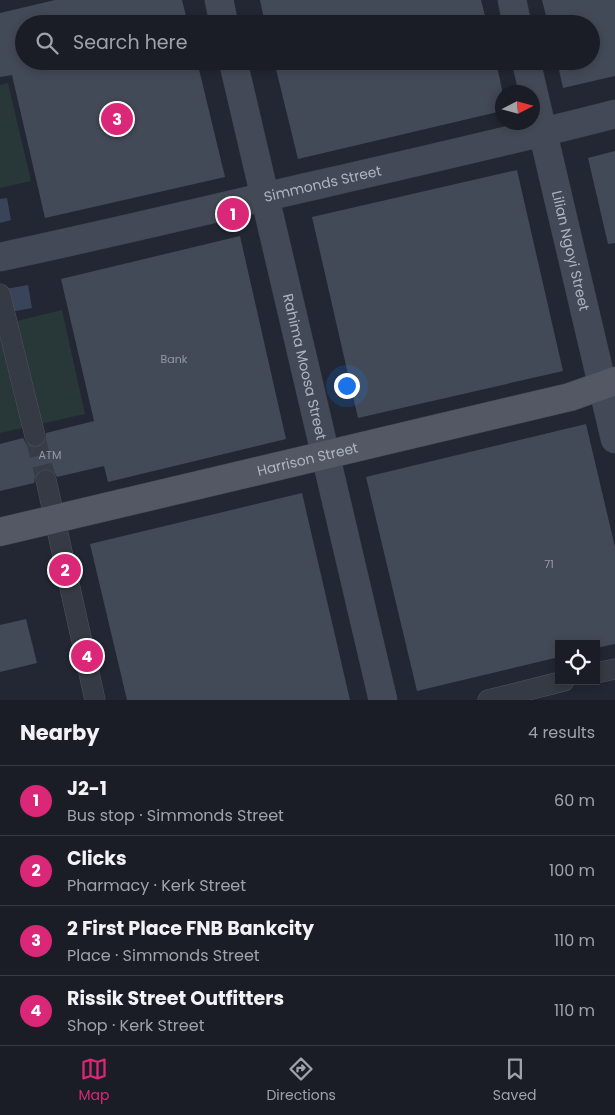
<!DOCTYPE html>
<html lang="en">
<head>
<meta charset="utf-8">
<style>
	:root { --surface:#1a1d26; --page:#272a32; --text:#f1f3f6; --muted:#9fa2a7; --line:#383b43; --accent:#db2777 }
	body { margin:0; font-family:Poppins,sans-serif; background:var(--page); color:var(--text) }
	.controls { position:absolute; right:15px; bottom:15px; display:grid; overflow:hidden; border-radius:0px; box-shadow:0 2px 8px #0003 }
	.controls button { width:45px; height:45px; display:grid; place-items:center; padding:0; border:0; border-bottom:1px solid var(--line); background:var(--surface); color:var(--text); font:25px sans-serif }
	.compass { position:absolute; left:495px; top:85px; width:45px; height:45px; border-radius:50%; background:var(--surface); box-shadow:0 2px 8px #0003; rotate:84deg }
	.you { position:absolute; left:346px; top:385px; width:18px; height:18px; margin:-12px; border:4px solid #fff; border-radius:50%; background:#1a73e8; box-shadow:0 0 0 8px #1a73e833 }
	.badge { display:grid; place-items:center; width:32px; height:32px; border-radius:50%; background:var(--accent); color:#fff; font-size:16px; font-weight:700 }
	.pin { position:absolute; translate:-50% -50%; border:2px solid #fff; box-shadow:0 1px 5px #0006 }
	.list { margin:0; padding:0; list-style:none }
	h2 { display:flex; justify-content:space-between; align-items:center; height:65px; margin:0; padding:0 20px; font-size:21px }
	h2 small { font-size:16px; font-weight:400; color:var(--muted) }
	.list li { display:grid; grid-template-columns:32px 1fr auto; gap:15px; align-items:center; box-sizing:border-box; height:70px; padding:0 20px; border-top:1px solid var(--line) }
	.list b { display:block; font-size:19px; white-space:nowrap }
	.list p { margin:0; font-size:16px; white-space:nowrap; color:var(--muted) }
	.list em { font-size:16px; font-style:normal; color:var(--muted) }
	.icon { flex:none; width:28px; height:28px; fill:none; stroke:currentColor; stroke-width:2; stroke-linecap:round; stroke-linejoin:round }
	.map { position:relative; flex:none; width:615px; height:700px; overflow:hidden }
	.search { position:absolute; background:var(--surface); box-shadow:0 2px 8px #0003; left:15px; right:15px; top:15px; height:55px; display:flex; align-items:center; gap:12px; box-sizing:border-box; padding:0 18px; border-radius:28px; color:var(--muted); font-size:19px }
	.sheet { height:345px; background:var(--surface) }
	nav { display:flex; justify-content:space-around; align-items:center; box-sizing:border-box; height:70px; border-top:1px solid var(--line); background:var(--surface); font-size:14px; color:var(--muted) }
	nav a { display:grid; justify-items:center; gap:2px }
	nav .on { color:var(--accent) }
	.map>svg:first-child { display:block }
	.green { fill:#283738 }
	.water { fill:#39445b }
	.building { fill:#434a57 }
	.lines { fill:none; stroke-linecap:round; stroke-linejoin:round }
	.street-tunnel { stroke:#373c48; stroke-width:20; stroke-dasharray:20 10; stroke-linecap:butt }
	.street-casing { stroke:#4f545f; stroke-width:21 }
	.secondary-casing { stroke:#3e434d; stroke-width:29 }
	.primary-casing { stroke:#3e434d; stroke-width:29 }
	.street { stroke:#353a44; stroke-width:20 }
	.secondary { stroke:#434956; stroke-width:28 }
	.primary { stroke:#535864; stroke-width:28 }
	.labels { text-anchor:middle; stroke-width:4; stroke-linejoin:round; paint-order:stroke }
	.number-label { font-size:11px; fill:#949aa6 }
	.street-label { font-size:14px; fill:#afb4c1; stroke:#1a1f28 }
</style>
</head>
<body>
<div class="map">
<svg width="615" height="700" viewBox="0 0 615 700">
	<rect width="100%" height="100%" fill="#222733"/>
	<g class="green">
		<path d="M8 83 31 181 0 188V85Z"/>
		<path d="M62 310 85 414 0 433V325Z"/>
	</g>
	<g class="water">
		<path d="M7 198 11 220 0 223V199Z"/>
		<path d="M28 285 32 308 0 314V290Z"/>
	</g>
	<g class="building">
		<path d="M55 0H182L188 24H24V61H197L225 177 45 218 12 75 0 77V13Z"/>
		<path d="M260 0H481L487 24H265Z"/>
		<path d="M542 0H615V76L563 88 557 61H591V24H548Z"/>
		<path d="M274 61H496L502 90V111L298 159Z"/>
		<path d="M615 151V243L608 244 588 158Z"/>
		<path d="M517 170 563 371 358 418 312 217Z"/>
		<path d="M240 236 286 439 108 482 104 466 57 477 54 472 50 469 44 468 38 472 35 477 34 483 0 491V444L23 438 27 445 31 447 37 448 44 444 46 439V433L94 421 61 279Z"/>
		<path d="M586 424 615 547V644L596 648V644H559V657L417 691 366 477Z"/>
		<path d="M302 493 350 700H127L90 544Z"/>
		<path d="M26 619 37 663 0 672V625Z"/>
	</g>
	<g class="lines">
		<path class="street-tunnel" d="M35 436 46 480"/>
		<g class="street-casing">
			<g id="street">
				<path d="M0 294 35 436"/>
				<path d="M46 480 95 700"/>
				<path d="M596 673 615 669"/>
				<path d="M488 700 564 681"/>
			</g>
		</g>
		<g class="secondary-casing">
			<g id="secondary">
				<path d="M219 0 224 24"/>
				<path d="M512 0 517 24"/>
				<path id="s1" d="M233 61 383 700"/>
				<path id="s2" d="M526 61 615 439"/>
				<path id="s3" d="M0 257C100 236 199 212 299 189 404 165 510 141 615 114"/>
			</g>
		</g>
		<g class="primary-casing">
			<g id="primary">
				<path id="s4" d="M0 532 570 397 615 381"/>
			</g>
		</g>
		<use href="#street" class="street"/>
		<use href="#secondary" class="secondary"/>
		<use href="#primary" class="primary"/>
	</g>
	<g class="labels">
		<g class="number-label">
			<text x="174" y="363">Bank</text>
			<text x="50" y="459">ATM</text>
			<text x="549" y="568">71</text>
		</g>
		<g class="street-label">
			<text dy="5" stroke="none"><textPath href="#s3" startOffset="331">Simmonds Street</textPath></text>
			<text dy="5" stroke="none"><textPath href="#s2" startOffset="195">Lilian Ngoyi Street</textPath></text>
			<text dy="5" stroke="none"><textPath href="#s1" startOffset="314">Rahima Moosa Street</textPath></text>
			<text dy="5" stroke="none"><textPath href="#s4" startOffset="316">Harrison Street</textPath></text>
		</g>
	</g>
</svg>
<div class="controls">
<button><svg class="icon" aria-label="locate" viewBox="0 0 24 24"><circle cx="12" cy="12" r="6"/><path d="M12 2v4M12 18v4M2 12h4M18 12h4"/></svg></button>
</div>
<svg class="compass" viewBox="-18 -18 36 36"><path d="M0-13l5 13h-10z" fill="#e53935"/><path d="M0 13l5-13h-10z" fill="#9fa2a7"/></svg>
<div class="you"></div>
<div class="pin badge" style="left:233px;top:214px">1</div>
<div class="pin badge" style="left:65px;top:570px">2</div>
<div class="pin badge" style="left:117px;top:119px">3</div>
<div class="pin badge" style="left:87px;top:656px">4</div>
<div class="search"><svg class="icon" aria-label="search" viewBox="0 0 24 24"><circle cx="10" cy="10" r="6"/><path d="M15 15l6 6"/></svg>Search here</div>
</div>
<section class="sheet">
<h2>Nearby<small>4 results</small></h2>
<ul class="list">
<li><span class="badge">1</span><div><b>J2-1</b><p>Bus stop · Simmonds Street</p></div><em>60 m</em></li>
<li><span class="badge">2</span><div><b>Clicks</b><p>Pharmacy · Kerk Street</p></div><em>100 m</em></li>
<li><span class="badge">3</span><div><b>2 First Place FNB Bankcity</b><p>Place · Simmonds Street</p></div><em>110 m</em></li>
<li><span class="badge">4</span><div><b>Rissik Street Outfitters</b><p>Shop · Kerk Street</p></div><em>110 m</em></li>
</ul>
</section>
<nav>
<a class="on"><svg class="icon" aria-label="map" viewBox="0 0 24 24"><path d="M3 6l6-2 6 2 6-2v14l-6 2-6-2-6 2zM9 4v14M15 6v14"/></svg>Map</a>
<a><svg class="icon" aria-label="directions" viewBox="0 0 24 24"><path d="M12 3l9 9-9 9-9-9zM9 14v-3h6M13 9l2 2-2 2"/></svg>Directions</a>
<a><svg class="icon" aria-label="saved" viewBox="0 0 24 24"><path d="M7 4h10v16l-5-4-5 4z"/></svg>Saved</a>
</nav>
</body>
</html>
